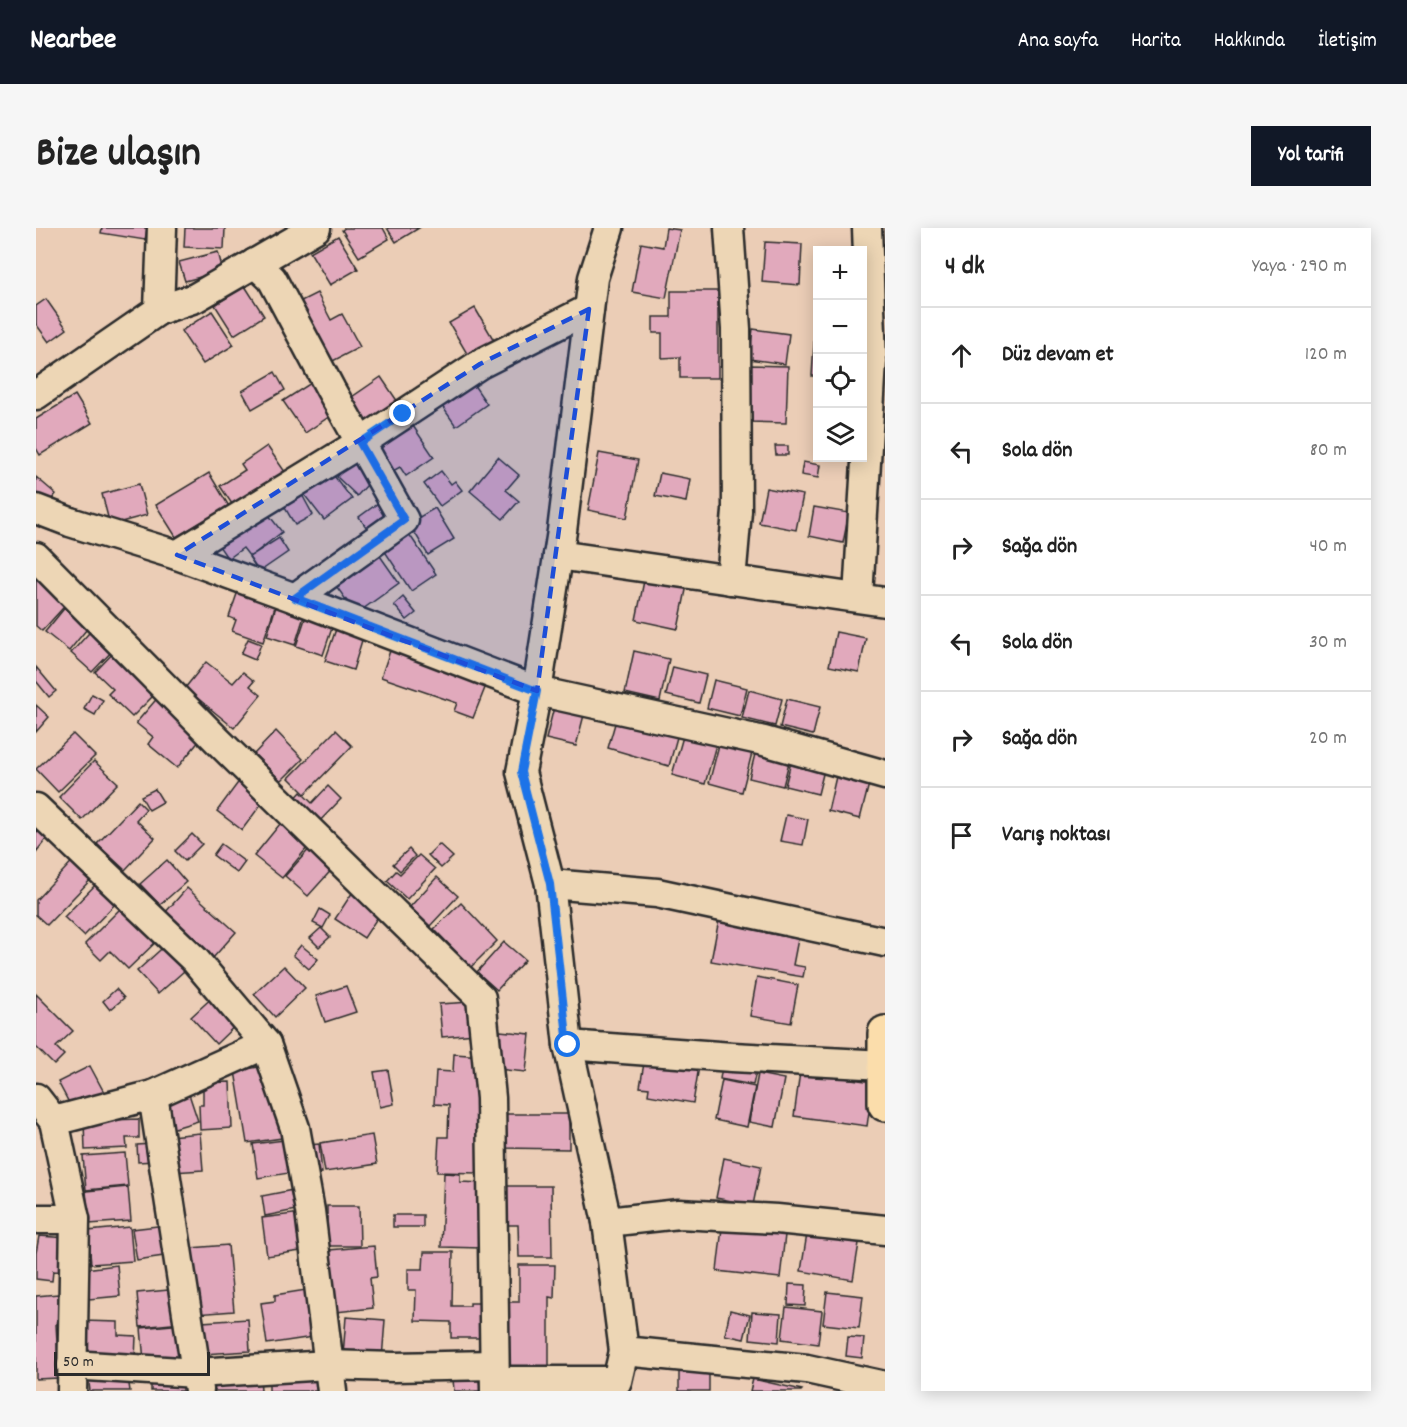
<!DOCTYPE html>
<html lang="tr">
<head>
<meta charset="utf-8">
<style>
	:root { --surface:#fff; --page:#f6f6f6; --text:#222; --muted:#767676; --line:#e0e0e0; --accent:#111827 }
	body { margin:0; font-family:Dekko,sans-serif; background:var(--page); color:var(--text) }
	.controls { position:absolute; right:18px; top:18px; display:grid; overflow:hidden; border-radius:0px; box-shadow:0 3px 15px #0003 }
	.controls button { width:54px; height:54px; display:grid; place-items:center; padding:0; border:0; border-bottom:2px solid var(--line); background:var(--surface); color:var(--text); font:30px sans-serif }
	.scale { position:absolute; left:18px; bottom:15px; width:156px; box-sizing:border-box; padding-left:6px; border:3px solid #2b2b2b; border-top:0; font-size:16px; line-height:21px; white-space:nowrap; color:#2b2b2b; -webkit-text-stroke:4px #edd6b5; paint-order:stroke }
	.stop { position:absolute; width:18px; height:18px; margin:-14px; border:4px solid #1a73e8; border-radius:50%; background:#fff }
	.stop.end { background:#1a73e8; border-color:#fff; box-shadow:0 2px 6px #0008 }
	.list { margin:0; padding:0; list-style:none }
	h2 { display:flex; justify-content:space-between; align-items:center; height:78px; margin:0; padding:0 24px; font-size:26px }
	h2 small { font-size:20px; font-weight:400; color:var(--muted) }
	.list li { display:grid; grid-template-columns:39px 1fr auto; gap:18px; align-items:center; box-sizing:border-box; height:96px; padding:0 24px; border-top:2px solid var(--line) }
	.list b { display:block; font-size:22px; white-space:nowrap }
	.list em { font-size:20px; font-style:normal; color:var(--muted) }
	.icon { flex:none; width:33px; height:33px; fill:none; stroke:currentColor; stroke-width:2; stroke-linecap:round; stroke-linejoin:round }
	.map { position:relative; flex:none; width:849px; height:1163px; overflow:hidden; border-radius:0px }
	header { display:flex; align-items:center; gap:36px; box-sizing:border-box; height:84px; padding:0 30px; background:var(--accent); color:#fff }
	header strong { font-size:28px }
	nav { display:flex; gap:33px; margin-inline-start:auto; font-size:21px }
	.intro { display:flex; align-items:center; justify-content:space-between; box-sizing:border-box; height:144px; padding:0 36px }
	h1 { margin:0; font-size:42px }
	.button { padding:15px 27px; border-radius:0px; background:var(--accent); color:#fff; font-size:21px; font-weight:700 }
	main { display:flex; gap:36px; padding:0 36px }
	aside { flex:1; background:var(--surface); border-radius:0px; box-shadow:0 3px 15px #0003 }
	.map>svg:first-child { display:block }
	.building { fill:#e1a9bc; stroke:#2b2b2b; stroke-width:1.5 }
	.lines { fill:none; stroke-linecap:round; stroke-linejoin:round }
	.minor-casing { stroke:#2b2b2b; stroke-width:33 }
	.major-casing { stroke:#2b2b2b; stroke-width:38 }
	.minor { stroke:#edd6b5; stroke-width:28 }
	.major { stroke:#fbddab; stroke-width:33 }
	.route { stroke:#1a73e8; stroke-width:8 }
	.marked { fill:#1d4ed8; fill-opacity:0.2; stroke:#1d4ed8; stroke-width:4.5; stroke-dasharray:12 8; stroke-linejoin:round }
</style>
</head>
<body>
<header>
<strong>Nearbee</strong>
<nav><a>Ana sayfa</a><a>Harita</a><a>Hakkında</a><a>İletişim</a></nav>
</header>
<div class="intro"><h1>Bize ulaşın</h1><a class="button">Yol tarifi</a></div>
<main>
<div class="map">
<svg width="849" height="1163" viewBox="0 0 849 1163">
	<rect width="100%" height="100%" fill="#ebcdb6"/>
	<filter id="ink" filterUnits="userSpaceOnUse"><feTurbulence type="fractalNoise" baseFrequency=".0167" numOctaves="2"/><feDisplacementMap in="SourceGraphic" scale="12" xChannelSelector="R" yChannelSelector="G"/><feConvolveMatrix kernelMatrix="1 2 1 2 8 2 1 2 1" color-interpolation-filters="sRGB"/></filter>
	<g filter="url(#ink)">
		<g class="building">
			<path d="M66 0H111L109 12 65 5Z"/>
			<path d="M149 0H189L188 21 148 19Z"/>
			<path d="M309 0H347L353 11 323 29 306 2Z"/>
			<path d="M351 0H383L360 14Z"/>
			<path d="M630 0 644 2 630 70 596 64 605 15 627 19Z"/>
			<path d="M302 8 322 41 294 57 274 24Z"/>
			<path d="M729 14 766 16 764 57 726 54Z"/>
			<path d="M182 24 187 43 149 53 143 34Z"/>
			<path d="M782 51V148H776Z"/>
			<path d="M209 58 228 88 198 107 179 77Z"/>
			<path d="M635 63H682V150H644V129L626 130V105H617V89H635Z"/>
			<path d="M281 65 295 92 306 86 324 119 291 136 259 76Z"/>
			<path d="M10 71 31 101 13 114 0 96V78Z"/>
			<path d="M439 80 459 114 433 129 413 95Z"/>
			<path d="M176 83 198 117 167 136 145 103Z"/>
			<path d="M717 101 753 106 749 136 713 131Z"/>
			<path d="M712 137 752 138 750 195 711 194Z"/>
			<path d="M239 144 249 162 216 181 206 163Z"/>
			<path d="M345 149 366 180 334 201 313 171Z"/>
			<path d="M433 150 451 176 420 198 401 171Z"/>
			<path d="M275 155 297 186 269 205 247 173Z"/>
			<path d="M39 167 56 195 4 227 0 220V191Z"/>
			<path d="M371 189 398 229 370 248 364 239 357 243 336 212Z"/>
			<path d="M231 218 254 251 202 285 184 258 209 242 205 236Z"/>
			<path d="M739 218H752V227H740Z"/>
			<path d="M563 225 602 232 591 290 552 282Z"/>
			<path d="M321 227 341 246 321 268 301 249Z"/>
			<path d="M462 229 483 247 470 262 483 273 467 291 434 263Z"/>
			<path d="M767 234 784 237 782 250 765 247Z"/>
			<path d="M405 243 415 256 419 253 426 262 404 278 388 256Z"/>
			<path d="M295 244 316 271 288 292 267 265Z"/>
			<path d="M173 245 200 290 193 294 186 282 140 309 120 277Z"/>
			<path d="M624 245 654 251 650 274 619 268Z"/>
			<path d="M0 249 20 266 9 280 0 272Z"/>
			<path d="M103 256 111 287 74 297 66 266Z"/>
			<path d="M730 260 767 267 760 302 723 295Z"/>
			<path d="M264 263 277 287 259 297 245 273Z"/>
			<path d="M345 273 359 293 337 309 323 289Z"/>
			<path d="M778 279 813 285 807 315 773 308Z"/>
			<path d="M399 280 418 311 392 327 373 295Z"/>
			<path d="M229 282 246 304 214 329 207 320 192 331 183 318Z"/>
			<path d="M373 306 400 346 375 363 348 322Z"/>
			<path d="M243 310 252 324 223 344 213 329Z"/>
			<path d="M342 325 363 355 320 386 298 355Z"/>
			<path d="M0 337 36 370 6 403 0 398Z"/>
			<path d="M609 348 651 357 642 401 600 392Z"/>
			<path d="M203 360 241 373 227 414 196 403 200 392 193 389Z"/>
			<path d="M367 369 380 385 371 392 358 377Z"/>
			<path d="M35 372 59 391 33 423 9 404Z"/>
			<path d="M241 375 269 385 259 417 231 408Z"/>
			<path d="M271 385 298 394 287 427 260 418Z"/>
			<path d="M61 396 83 416 56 444 35 425Z"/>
			<path d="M300 401 327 409 317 442 289 433Z"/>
			<path d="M800 404 830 410 823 444 793 438Z"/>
			<path d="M212 411 225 416 219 432 205 426Z"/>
			<path d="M356 417 453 450 437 490 418 483 421 475 345 449Z"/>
			<path d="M81 421 123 462 96 489 72 466 77 461 59 444Z"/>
			<path d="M598 423 633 431 624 473 589 465Z"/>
			<path d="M170 434 197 455 207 444 218 453 214 458 225 467 198 500 149 460Z"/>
			<path d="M0 439 20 463 13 469 0 453Z"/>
			<path d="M637 439 670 447 663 475 630 467Z"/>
			<path d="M678 452 711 460 704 488 671 480Z"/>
			<path d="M713 462 746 471 739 498 706 490Z"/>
			<path d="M56 466 67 472 59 487 48 481Z"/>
			<path d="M124 467 169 506 141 540 112 516 117 509 100 495Z"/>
			<path d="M751 471 784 479 777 507 744 499Z"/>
			<path d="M519 475 549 483 540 518 510 511Z"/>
			<path d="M0 477 13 489 0 504Z"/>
			<path d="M582 485 643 502 633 538 572 520Z"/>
			<path d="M300 502 316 518 269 566 253 550Z"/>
			<path d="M240 503 267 531 245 553 218 526Z"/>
			<path d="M648 505 681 513 669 556 636 547Z"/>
			<path d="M37 506 59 528 22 564 0 541Z"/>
			<path d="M684 513 717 521 706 564 673 555Z"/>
			<path d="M720 522 754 530 747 558 713 550Z"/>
			<path d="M756 530 789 538 782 566 749 558Z"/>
			<path d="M58 533 82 555 46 592 23 569Z"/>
			<path d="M802 540 835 548 824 591 792 583Z"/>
			<path d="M204 552 229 571 206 602 181 583Z"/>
			<path d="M292 558 305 571 280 597 256 574 265 564 276 575Z"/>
			<path d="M119 561 127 574 113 582 105 568Z"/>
			<path d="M102 573 110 581 100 592 119 610 89 642 61 616Z"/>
			<path d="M750 587 772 591 767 617 744 613Z"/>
			<path d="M248 591 276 614 246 650 218 628Z"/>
			<path d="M0 593 15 605 0 624Z"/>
			<path d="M156 606 166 616 149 633 139 623Z"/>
			<path d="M185 616 209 634 201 645 177 627Z"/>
			<path d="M403 616 417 629 405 640 392 627Z"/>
			<path d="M277 617 300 637 272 668 249 648Z"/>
			<path d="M373 621 379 628 364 643 357 636Z"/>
			<path d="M44 625 63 643 11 697 0 687V672Z"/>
			<path d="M383 627 399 641 371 671 351 653 360 643 364 646Z"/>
			<path d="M131 632 150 654 124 677 104 656Z"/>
			<path d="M401 649 422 668 394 698 374 679Z"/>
			<path d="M64 652 84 671 48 708 28 689Z"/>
			<path d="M151 660 200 704 177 730 128 686Z"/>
			<path d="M318 662 347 681 328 710 299 691Z"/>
			<path d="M90 675 124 710 92 741 74 723 65 732 49 716Z"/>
			<path d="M425 675 461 713 435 739 398 701Z"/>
			<path d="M284 681 294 687 287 700 277 695Z"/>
			<path d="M684 686 732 695 730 705 762 711 757 737 769 739 767 749 675 733Z"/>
			<path d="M285 700 294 709 283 719 274 710Z"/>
			<path d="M134 713 156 736 122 766 101 743Z"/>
			<path d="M468 714 489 732 461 762 441 744Z"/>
			<path d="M265 717 282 731 273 741 257 727Z"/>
			<path d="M248 738 269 760 239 789 218 766Z"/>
			<path d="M721 749 762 757 755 795 714 788Z"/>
			<path d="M310 758 320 784 289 794 280 768Z"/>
			<path d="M80 761 88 770 74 782 67 773Z"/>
			<path d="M181 765 206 791 180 816 155 789Z"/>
			<path d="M0 766 37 803 20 819 28 827 18 837 0 819Z"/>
			<path d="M436 774 439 806 406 809 403 776Z"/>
			<path d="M464 803 494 806 490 844 461 841Z"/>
			<path d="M418 826 447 828 442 945 401 944 403 909H412L413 877 398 876 400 843 417 844Z"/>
			<path d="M609 829 663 838 657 875 612 867 613 860 604 859Z"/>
			<path d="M687 833 721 839 717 857 684 851Z"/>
			<path d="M234 837 246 910 211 915 199 843Z"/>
			<path d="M54 838 70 868 38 884 22 854Z"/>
			<path d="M352 842 358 876 344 879 338 844Z"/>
			<path d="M764 844 837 854 831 898 758 888Z"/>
			<path d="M722 846 748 851 739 899 713 894Z"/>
			<path d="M686 852 719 859 711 899 678 892Z"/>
			<path d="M194 854 196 900 164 902 163 877H167V855Z"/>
			<path d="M152 863 162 893 132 902 123 872Z"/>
			<path d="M466 886H533V921L466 920Z"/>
			<path d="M103 891V910H90L91 920 49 922 48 893Z"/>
			<path d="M164 905 167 942 137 944 134 908Z"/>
			<path d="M336 907 341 936 289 944 284 915Z"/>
			<path d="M248 912 253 945 222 950 217 916Z"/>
			<path d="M117 916 119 933 102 934 101 917Z"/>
			<path d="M283 916 286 945 276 946 273 917Z"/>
			<path d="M89 925 92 958 50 962 47 928Z"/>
			<path d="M688 930 725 938 717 977 680 970Z"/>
			<path d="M408 945 424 946V954L448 955 446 1020 405 1019Z"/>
			<path d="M469 958H515L516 1029H483L482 997H469Z"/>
			<path d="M92 959 95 993 53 996 50 963Z"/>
			<path d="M262 961 265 981 229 988 226 968Z"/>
			<path d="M291 978H323L324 1018H291Z"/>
			<path d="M265 985 271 1022 231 1028 226 990Z"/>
			<rect x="357" y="987" width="30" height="12"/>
			<path d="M130 997 134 1027 101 1032 96 1001Z"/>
			<path d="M94 999 97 1033 55 1036 52 1003Z"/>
			<path d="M686 1000 749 1007 744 1050 681 1043Z"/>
			<path d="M771 1006 823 1015 817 1052 765 1043Z"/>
			<path d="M3 1008 32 1010 29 1044 17 1043 16 1053 0 1051V1025Z"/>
			<path d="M192 1017 198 1083 160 1086 155 1020Z"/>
			<path d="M338 1018 341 1049 334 1050 337 1080 300 1084 293 1022Z"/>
			<path d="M388 1024H417L416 1078H434V1075H457V1110H415V1094L379 1093 380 1062H372V1041H387Z"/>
			<path d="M81 1037 84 1068 53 1071 49 1041Z"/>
			<path d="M483 1037H519L518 1070 513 1069V1146H473V1074H483Z"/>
			<path d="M753 1056 770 1057 769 1078 752 1077Z"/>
			<path d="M143 1061 146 1095 104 1099 101 1065Z"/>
			<path d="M276 1061 283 1108 231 1116 225 1075 239 1073V1067Z"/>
			<path d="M791 1064 827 1068 823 1100 787 1096Z"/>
			<path d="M22 1066 24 1096H20L23 1150 0 1151V1068Z"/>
			<path d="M750 1079 786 1083 782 1116 746 1111Z"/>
			<path d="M694 1082 714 1087 708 1111 689 1107Z"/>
			<path d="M716 1084 745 1086 743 1114 714 1111Z"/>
			<path d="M310 1089 349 1092 346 1131 307 1128Z"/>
			<path d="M212 1091 214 1123 167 1126 166 1094Z"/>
			<path d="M47 1093 82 1094V1107L100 1108 99 1131 45 1128Z"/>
			<path d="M147 1096 150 1130 108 1133 105 1100Z"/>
			<path d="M812 1109 828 1110 826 1130 810 1128Z"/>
			<path d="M643 1136 673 1137V1163H643Z"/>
			<path d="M91 1142 94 1163H54L52 1147Z"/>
			<path d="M224 1147 225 1163H177L176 1149Z"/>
			<rect x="233" y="1148" width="55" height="15"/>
			<path d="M451 1149 452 1163H418L417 1151Z"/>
			<path d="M156 1151 157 1163H115V1154Z"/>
			<path d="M717 1151 766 1162 765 1163H714Z"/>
		</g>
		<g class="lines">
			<g class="minor-casing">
				<g id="minor">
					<path d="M573 0 557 50 526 303 501 463 485 544 514 656 532 817 571 994 588 1123 771 1141 849 1158"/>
					<path d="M693 0 700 101 701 283 695 352"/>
					<path d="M219 35 236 51 295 162 368 292 259 370 501 463 728 513 849 547"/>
					<path d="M123 82 159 70 280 0"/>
					<path d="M0 167 123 82 126 0"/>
					<path d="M0 281 34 294 141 327"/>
					<path d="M522 327 849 374"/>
					<path d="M0 329 182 513 445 770 455 870 459 1163"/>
					<path d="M822 369 836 133 831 0"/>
					<path d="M259 370 141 327 324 215 444 136 553 81"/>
					<path d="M0 580 159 732 230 816 259 900 274 983 296 1163"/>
					<path d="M514 656 621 665 849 714"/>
					<path d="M532 817 696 829 849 837"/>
					<path d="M117 867 163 1162"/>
					<path d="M0 870 18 893 39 991 36 1163"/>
					<path d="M18 893 117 867 230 816"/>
					<path d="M0 991H39"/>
					<path d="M571 994 643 986 741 991 849 1002"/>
					<path d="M36 1137 160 1145 292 1137 358 1139 458 1137"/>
					<path d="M459 1153H581L588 1123"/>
				</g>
			</g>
			<g class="major-casing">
				<path id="major" d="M849 805V876"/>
			</g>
			<use href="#minor" class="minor"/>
			<use href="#major" class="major"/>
		</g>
	</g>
	<g class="lines" filter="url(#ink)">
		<path class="route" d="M367 186 324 215 368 292 259 370 501 463 485 544 514 656 532 817"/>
	</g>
	<path class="marked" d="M553 81 501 463 141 327 444 136Z"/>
</svg>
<div class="controls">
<button>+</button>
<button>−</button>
<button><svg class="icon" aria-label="locate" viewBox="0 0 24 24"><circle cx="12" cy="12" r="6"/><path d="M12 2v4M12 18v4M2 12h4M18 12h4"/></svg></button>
<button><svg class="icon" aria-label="layers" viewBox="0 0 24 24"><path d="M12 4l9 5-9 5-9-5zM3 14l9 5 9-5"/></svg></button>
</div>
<div class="scale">50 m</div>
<div class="stop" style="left:532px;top:817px"></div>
<div class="stop end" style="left:367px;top:186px"></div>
</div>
<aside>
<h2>4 dk<small>Yaya · 290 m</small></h2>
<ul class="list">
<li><svg class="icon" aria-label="ahead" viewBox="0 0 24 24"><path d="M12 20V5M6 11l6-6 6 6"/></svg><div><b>Düz devam et</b></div><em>120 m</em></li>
<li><svg class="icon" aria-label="left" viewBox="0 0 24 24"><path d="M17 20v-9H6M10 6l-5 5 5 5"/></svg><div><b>Sola dön</b></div><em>80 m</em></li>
<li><svg class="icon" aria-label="right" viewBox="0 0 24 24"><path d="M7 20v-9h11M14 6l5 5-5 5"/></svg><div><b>Sağa dön</b></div><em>40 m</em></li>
<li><svg class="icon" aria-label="left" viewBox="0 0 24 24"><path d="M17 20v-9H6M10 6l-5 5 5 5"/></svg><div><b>Sola dön</b></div><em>30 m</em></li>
<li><svg class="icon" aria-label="right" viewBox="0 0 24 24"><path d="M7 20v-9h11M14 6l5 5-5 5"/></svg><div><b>Sağa dön</b></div><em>20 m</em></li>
<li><svg class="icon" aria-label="arrive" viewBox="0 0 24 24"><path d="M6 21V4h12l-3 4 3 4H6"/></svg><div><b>Varış noktası</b></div></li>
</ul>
</aside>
</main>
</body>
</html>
